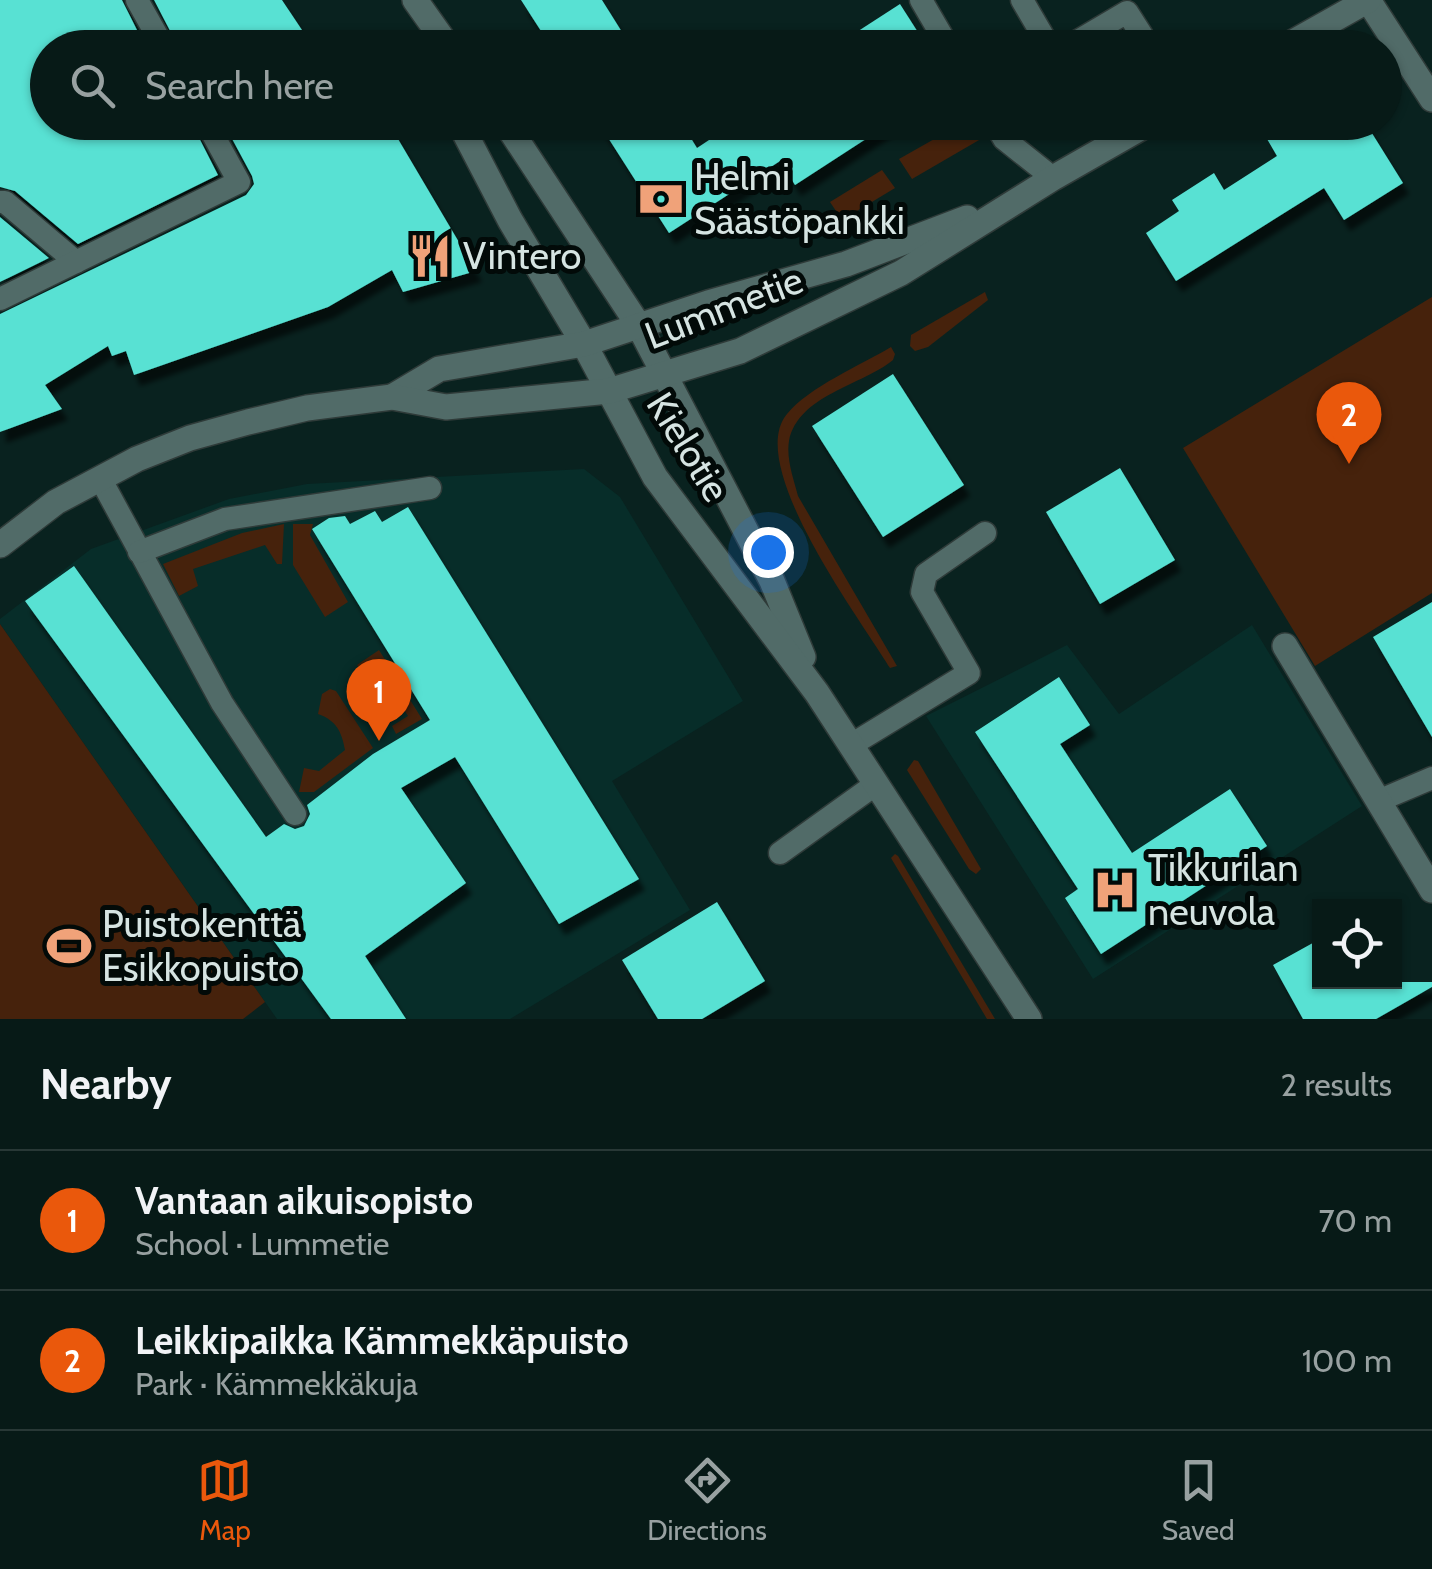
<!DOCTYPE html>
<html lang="en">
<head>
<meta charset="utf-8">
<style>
	:root { --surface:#071a17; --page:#102320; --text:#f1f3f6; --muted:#98a1a1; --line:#283836; --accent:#ea580c }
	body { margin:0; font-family:Cabin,sans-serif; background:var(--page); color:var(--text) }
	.controls { position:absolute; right:30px; bottom:30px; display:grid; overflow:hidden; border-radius:0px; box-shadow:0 2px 8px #0004 }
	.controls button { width:90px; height:90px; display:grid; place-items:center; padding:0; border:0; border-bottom:2px solid var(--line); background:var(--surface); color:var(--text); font:50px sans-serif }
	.you { position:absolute; left:768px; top:552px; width:35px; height:35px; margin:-25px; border:8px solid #fff; border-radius:50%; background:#1a73e8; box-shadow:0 0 0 15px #1a73e833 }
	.badge { display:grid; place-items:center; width:65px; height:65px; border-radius:50%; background:var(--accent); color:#fff; font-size:32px; font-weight:700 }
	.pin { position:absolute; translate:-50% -82px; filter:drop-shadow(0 2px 5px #0008) }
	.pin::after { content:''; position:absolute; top:52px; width:35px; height:30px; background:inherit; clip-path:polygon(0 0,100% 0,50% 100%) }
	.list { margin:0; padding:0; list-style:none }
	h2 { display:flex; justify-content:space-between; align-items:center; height:130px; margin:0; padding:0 40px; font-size:42px }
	h2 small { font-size:32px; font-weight:400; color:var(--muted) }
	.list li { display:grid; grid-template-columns:65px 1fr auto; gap:30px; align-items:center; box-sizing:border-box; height:140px; padding:0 40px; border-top:2px solid var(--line) }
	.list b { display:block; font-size:38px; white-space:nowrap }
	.list p { margin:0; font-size:32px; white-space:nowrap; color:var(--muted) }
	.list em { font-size:32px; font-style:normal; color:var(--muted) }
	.icon { flex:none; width:55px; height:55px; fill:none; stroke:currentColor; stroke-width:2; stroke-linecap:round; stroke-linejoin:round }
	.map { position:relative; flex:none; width:1432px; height:1019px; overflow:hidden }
	.search { position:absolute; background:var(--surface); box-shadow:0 2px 8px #0004; left:30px; right:30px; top:30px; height:110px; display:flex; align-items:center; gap:25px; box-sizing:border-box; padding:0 35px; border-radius:55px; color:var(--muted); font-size:38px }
	.sheet { height:410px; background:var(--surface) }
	nav { display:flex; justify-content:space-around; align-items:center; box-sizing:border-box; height:140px; border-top:2px solid var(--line); background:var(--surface); font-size:28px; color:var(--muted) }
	nav a { display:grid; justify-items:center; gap:5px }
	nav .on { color:var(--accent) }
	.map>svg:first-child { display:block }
	.built { fill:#072d29 }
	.green { fill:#46220c }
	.building { fill:#58e1d3; filter:url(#shadow) }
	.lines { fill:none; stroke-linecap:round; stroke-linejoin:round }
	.service-casing { stroke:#2f3b39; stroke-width:25 }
	.minor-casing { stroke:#2f3b39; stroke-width:28 }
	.tertiary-casing { stroke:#2f3b39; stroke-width:28 }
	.service { stroke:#516b68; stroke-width:22 }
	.minor { stroke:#516b68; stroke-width:25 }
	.tertiary { stroke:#516b68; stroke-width:25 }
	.labels { text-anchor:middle; stroke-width:10; stroke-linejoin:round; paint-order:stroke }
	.poi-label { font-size:38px; fill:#d6e4e2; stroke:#020a08; text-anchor:start }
	.street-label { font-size:38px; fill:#d6e4e2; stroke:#020a08 }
</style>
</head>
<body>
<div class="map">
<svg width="1432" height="1019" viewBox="0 0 1432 1019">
	<defs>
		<filter id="shadow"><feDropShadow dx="6" dy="11" stdDeviation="2.5" flood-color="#0009"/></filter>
	</defs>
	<rect width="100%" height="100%" fill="#09221f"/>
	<g class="built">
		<path d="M584 469 620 497 743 701 612 781 690 910 510 1019H277L0 624V619L91 549 229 499 307 484Z"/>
		<path d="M1252 625 1362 806 1093 979 926 716 1067 645 1119 714Z"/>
	</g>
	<g class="green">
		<path d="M959 123H978L986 136 912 179 899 159 959 125Z"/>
		<path d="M882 170 895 188 842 220 830 202Z"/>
		<path d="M985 292 988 300 928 347 915 351 910 346 911 335Z"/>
		<path d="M1432 297V593L1315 666 1183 448Z"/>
		<path d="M891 347 895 354 893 360C863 385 798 395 789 441 786 459 794 480 798 496L897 666 890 668C861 620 744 465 787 414 809 387 861 365 891 347Z"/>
		<path d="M284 524 282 564H277L265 545 193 569 198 586 179 596 163 564 242 533Z"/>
		<path d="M293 524H313L310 535 348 602 325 617 293 565Z"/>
		<path d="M0 624 265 1002 243 1019H0Z"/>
		<path d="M379 650 422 719 396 734 392 726 408 716 380 672 367 679 357 665Z"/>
		<path d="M330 689 336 691 373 748 314 792H299L304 768 319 771 345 750C342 732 336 720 318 714L322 694Z"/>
		<path d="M914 760 918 761 981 869 976 874 969 869 907 770Z"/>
		<path d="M895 854 898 856 995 1019H987L891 858Z"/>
	</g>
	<g class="building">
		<path d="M0 0H122L146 48H48V122H191L218 175 78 244 15 191 0 187Z"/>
		<path d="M154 0H282L302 30 291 36 298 48H179Z"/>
		<path d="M521 0H602L632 48H552Z"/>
		<path d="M900 4 928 48H832Z"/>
		<path d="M223 122H388L476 271 403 292 392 270 328 307 134 375 126 351 112 356 108 346 45 385 62 409 0 432V314L246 195 254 184 252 176Z"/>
		<path d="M598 122H681L697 148 736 122H892L795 185 780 161 669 233Z"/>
		<path d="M1293 122H1365L1403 183 1344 220 1324 188 1176 281 1146 233 1179 211 1172 200 1214 173 1224 190 1277 156 1267 139Z"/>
		<path d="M0 217 49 258 0 282Z"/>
		<path d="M893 374 964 485 883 537 812 426Z"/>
		<path d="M1120 468 1175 560 1100 604 1046 512Z"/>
		<path d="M408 507 639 879 559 924 455 757 401 788 466 883 365 956 406 1019H331L25 601 74 566 266 837 284 824 295 829 304 826 310 814 307 805 373 754 430 720 312 529 329 518 345 516 350 524 375 511 382 522Z"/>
		<path d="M1432 602V737L1373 637Z"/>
		<path d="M1059 677 1090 725 1060 744 1132 853 1230 789 1267 846 1101 954 1065 898 1078 889 975 732Z"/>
		<path d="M717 902 765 981 702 1019H658L622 960Z"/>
		<path d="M1320 939V982H1432V987L1376 1019H1303L1273 965Z"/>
	</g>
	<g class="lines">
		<g class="service-casing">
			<g id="service">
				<path d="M137 0 164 48"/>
				<path d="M921 0 949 48"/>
				<path d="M1022 0 1050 48"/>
				<path d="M1066 48 1127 12 1150 48"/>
				<path d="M994 122 1004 139 1053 178"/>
				<path d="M0 202H5L76 262"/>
				<path d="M0 299 239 182 206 122"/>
				<path d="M100 478 222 703 295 814"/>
				<path d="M139 552 225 519 430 488"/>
				<path d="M851 745 969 673 922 592 926 574 985 533"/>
				<path d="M1378 801 1432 778"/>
				<path d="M780 853 876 784"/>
			</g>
		</g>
		<g class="minor-casing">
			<g id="minor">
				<path d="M415 0 449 48"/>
				<path d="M1368 0 1432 99"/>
				<path d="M459 122 510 220 584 344"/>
				<path d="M505 122 639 326"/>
				<path d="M1285 646 1432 890"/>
			</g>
		</g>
		<g class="tertiary-casing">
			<g id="tertiary">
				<path d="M1283 48 1368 0"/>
				<path d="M639 326 772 581 803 657"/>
				<path d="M584 344 655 477 817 693 1029 1019"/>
				<path d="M392 397 439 369 584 344 708 303 846 264 967 218"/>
				<path d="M0 545 56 502 137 459 190 438 248 422 307 408 392 397 446 407 609 391 740 351 901 273 1053 178 1151 122"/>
			</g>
		</g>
		<use href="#service" class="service"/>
		<use href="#minor" class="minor"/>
		<use href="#tertiary" class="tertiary"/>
	</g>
	<defs>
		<g id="bank-bare" transform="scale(3.45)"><path d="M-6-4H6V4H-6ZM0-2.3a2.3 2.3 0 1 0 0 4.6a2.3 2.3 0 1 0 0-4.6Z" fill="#f0a279" stroke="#020a08" stroke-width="2.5" paint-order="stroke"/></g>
		<g id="restaurant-bare" transform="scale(3.45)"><path d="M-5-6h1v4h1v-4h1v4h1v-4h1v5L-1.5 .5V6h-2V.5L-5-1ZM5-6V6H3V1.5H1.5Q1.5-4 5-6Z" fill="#f0a279" stroke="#020a08" stroke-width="2.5" paint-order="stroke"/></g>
		<g id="hospital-bare" transform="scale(3.45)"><path d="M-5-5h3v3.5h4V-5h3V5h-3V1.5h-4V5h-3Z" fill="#f0a279" stroke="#020a08" stroke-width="2.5" paint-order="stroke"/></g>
		<g id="stadium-bare" transform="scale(3.45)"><path d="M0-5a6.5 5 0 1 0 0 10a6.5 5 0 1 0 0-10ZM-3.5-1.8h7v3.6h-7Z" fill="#f0a279" stroke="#020a08" stroke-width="2.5" paint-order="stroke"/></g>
	</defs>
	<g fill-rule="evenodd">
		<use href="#bank-bare" x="661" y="199"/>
		<use href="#restaurant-bare" x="430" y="256"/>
		<use href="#hospital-bare" x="1115" y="890"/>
		<use href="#stadium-bare" x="69" y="946"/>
	</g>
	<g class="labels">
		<g class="poi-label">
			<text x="694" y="190">Helmi<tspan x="694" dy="44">Säästöpankki</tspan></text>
			<text x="463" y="269">Vintero</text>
			<text x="1148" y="881">Tikkurilan<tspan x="1148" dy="44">neuvola</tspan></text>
			<text x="102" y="937">Puistokenttä<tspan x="102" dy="44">Esikkopuisto</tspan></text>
		</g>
		<g class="street-label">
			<text transform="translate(724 308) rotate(-21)" y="13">Lummetie</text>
			<text transform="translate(688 447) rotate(58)" y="13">Kielotie</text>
		</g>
	</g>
</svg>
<div class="controls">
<button><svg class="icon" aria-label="locate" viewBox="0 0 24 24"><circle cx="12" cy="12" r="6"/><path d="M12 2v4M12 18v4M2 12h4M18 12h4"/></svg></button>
</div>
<div class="you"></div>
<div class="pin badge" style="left:379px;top:741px">1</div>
<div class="pin badge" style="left:1349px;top:464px">2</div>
<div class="search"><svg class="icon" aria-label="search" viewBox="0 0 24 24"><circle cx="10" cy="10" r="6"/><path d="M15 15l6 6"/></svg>Search here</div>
</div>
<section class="sheet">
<h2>Nearby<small>2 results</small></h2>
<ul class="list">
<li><span class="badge">1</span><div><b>Vantaan aikuisopisto</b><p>School · Lummetie</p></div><em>70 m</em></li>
<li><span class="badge">2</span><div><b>Leikkipaikka Kämmekkäpuisto</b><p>Park · Kämmekkäkuja</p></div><em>100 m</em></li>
</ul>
</section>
<nav>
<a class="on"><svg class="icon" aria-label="map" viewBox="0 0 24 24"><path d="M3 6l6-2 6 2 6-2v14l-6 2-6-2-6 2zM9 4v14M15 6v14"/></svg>Map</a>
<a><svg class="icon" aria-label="directions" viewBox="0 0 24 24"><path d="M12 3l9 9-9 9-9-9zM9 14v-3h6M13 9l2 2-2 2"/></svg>Directions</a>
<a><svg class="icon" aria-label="saved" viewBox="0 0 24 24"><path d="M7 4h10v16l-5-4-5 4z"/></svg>Saved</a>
</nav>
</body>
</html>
